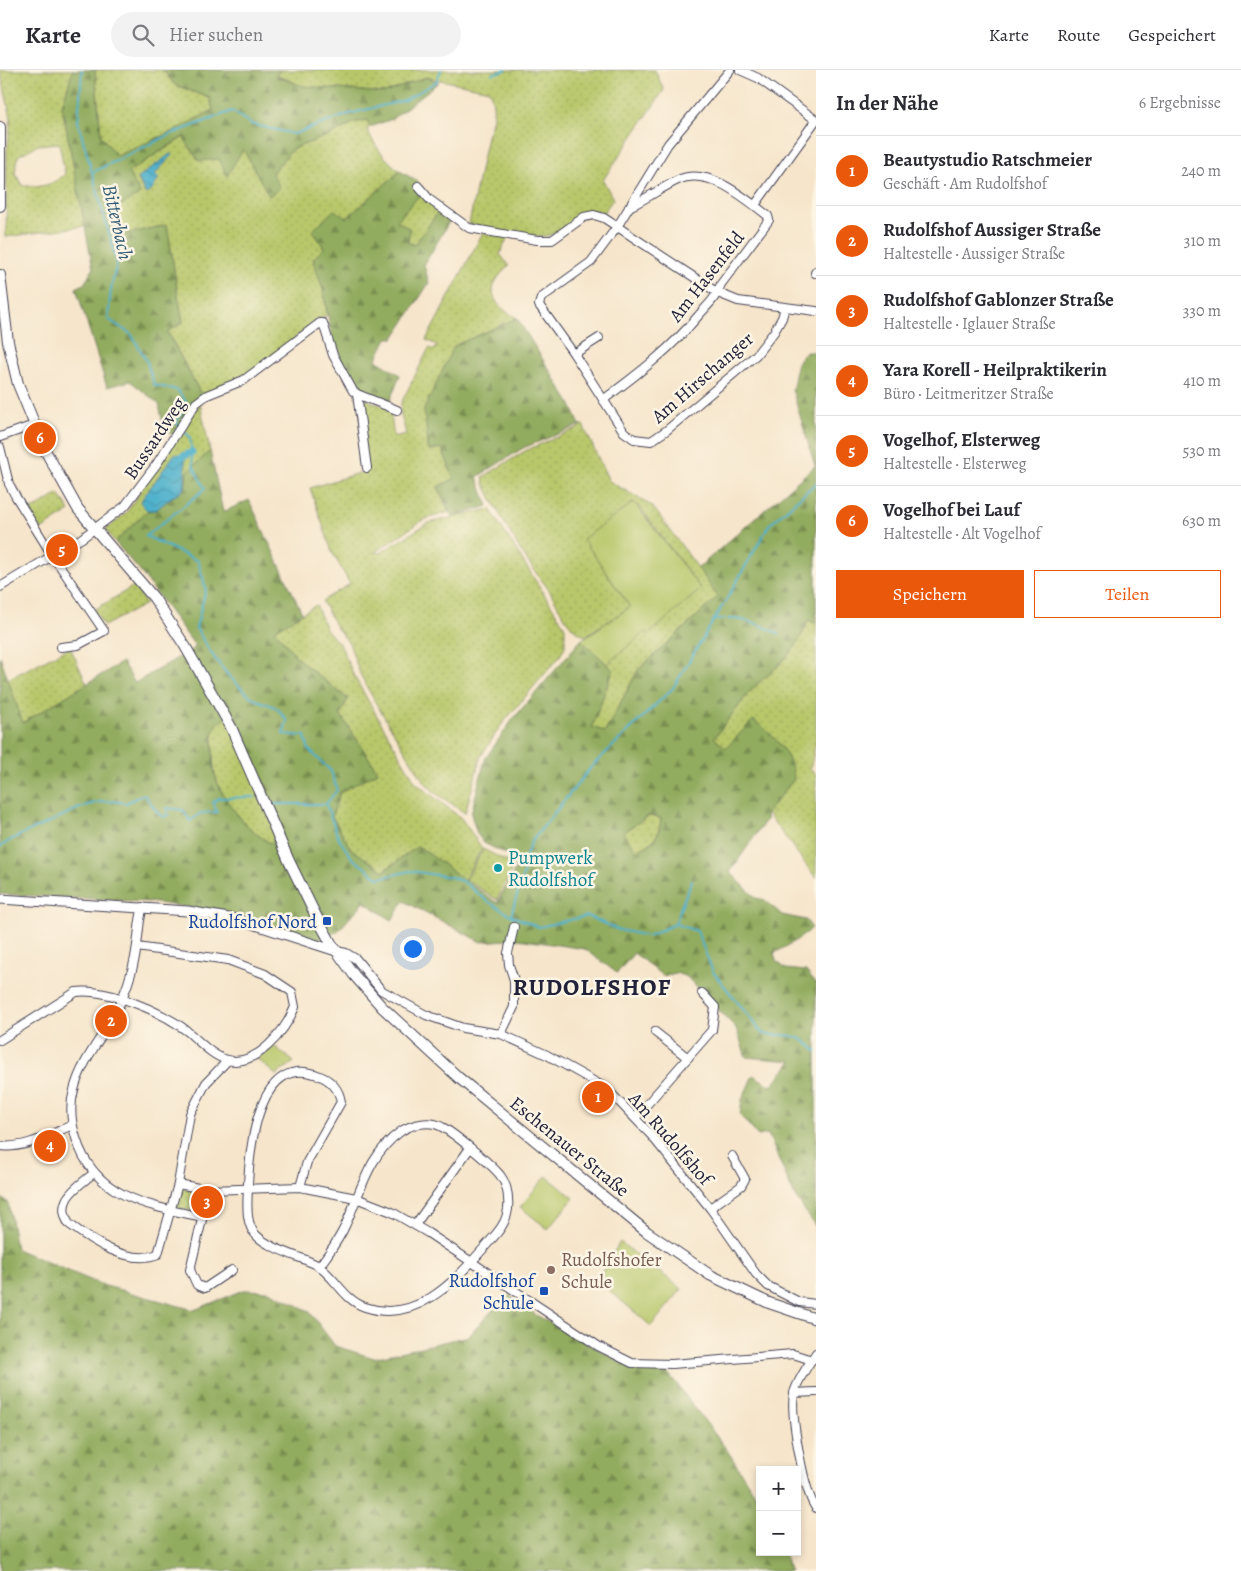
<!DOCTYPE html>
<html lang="de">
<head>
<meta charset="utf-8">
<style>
	:root { --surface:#fff; --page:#f2f2f3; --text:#2b2b33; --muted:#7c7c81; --line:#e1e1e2; --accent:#ea580c }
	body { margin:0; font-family:Alegreya,serif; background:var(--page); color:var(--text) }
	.controls { position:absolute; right:15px; bottom:15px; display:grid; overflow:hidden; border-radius:0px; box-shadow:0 2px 8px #0003 }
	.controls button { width:45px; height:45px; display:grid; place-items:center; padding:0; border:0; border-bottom:1px solid var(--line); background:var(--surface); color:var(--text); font:25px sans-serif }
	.you { position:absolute; left:412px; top:878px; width:18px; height:18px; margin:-12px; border:4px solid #fff; border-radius:50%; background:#1a73e8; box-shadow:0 0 0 8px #1a73e833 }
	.badge { display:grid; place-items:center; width:32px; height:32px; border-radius:50%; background:var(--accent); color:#fff; font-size:16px; font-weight:700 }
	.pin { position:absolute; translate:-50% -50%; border:2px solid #fff; box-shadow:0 1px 5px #0006 }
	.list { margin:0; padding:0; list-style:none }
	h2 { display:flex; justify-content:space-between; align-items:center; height:65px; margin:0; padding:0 20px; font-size:21px }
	h2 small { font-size:16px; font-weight:400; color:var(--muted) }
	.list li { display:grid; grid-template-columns:32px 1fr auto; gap:15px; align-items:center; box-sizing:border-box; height:70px; padding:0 20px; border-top:1px solid var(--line) }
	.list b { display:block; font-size:19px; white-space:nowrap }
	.list p { margin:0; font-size:16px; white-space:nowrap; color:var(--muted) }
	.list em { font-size:16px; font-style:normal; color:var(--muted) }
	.actions { display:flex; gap:10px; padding:15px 20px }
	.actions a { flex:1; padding:11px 0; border:1px solid var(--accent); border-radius:0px; text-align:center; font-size:18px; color:var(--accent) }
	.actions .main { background:var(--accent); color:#fff }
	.icon { flex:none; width:28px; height:28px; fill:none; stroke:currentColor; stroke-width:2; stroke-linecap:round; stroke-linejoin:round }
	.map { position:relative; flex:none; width:816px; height:1501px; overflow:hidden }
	header { display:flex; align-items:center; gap:30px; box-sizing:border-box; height:70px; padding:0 25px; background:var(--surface); border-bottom:1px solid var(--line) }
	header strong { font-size:24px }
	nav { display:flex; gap:28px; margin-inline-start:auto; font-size:18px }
	.search { width:350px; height:45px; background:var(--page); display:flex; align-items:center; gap:12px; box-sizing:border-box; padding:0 18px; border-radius:28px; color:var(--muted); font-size:19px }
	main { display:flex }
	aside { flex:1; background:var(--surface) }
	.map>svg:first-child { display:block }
	.grass { fill:url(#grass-dots); stroke:#6d7452; fill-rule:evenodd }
	.forest { fill:url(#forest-firs); stroke:#5a674c; fill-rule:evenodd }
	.park { fill:#b8c76a; stroke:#6d7452 }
	.water { fill:url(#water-waves); stroke:#386a84 }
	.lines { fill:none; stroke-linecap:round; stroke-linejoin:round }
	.stream { stroke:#4db1cc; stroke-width:2 }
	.canal { stroke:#4db1cc; stroke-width:7 }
	.minor-casing { stroke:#423f51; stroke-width:10 }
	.tertiary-casing { stroke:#423f51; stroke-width:11 }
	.secondary-casing { stroke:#423f51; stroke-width:12 }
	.minor { stroke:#fff; stroke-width:8 }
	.tertiary { stroke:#fff; stroke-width:9 }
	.secondary { stroke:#fff; stroke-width:10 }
	.culture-dot { fill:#0f9aa8; stroke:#fcf5e5; stroke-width:2 }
	.transit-dot { fill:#1a4fb4; stroke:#fcf5e5; stroke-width:2 }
	.education-dot { fill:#8d6e63; stroke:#fcf5e5; stroke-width:2 }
	.labels { text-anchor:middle; stroke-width:5; stroke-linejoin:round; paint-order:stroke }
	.street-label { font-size:19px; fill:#22223b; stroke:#fcf5e5 }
	.culture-label { font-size:19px; fill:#0d838f; stroke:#fcf5e5; text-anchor:start }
	.transit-label { font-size:19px; fill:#164399; stroke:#fcf5e5; text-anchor:end }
	.education-label { font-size:19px; fill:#785e54; stroke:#fcf5e5; text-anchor:start }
	.water-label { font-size:20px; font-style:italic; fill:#335b75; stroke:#fcf5e5 }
	.district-label { font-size:24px; font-weight:bold; letter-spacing:1px; fill:#22223b; stroke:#fcf5e5 }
</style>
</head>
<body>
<header>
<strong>Karte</strong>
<div class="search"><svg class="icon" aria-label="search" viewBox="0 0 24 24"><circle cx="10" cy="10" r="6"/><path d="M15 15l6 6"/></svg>Hier suchen</div>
<nav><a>Karte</a><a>Route</a><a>Gespeichert</a></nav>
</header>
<main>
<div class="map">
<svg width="816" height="1501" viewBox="0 0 816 1501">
	<defs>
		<pattern id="grass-dots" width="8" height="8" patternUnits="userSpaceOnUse" patternTransform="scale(1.25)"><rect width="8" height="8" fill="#b8c76a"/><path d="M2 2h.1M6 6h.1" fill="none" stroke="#9eab5d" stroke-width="1.8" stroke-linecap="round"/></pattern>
		<pattern id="forest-firs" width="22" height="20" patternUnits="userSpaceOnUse" patternTransform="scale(1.25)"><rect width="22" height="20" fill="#92ac5e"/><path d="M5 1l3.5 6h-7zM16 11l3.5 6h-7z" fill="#778c4f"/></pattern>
		<pattern id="water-waves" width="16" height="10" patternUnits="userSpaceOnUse" patternTransform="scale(1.25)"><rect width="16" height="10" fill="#4db1cc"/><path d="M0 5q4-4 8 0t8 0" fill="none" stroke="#4090a7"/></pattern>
	</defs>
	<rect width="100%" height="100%" fill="#fcf5e5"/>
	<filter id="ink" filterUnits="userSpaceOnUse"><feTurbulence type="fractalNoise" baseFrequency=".02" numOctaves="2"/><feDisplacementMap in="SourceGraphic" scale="10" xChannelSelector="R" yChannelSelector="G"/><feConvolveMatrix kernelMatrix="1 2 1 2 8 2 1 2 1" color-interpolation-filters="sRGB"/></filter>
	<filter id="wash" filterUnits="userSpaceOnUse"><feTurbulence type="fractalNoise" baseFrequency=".0096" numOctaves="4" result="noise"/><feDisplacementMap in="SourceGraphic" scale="20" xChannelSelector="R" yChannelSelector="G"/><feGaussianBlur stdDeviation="1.12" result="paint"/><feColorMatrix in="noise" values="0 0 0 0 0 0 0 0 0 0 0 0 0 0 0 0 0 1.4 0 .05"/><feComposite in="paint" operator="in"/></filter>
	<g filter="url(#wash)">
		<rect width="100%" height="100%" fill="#f6e5cb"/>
		<g class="grass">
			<path d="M0 0H73L62 36 85 156 6 167 7 82 11 48ZM59 73 65 104C51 116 40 118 22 115L15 103 18 86 38 75Z"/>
			<path d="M95 0H163L175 15 210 28 213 40 178 59 117 86 101 66Z"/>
			<path d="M280 0H655L664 20 603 110 613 129 603 143C584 132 568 158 553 164 534 171 490 158 469 154L487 66C494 49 496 37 489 20L426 7 385 23 302 16 276 5Z"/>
			<path d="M367 50 370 57 367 59C375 76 384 89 400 101L347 148 313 160 324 178V223L327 245 317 250 244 309 202 326 167 261 183 252C176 219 173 188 167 155L121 165 114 139 140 124 128 102 184 67 199 90 243 78 272 103 292 79 335 63 353 53ZM172 86 155 104 156 108 143 121 138 108Z"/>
			<path d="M421 123 440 139 415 175 408 173 397 151Z"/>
			<path d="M482 164 508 167 500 184 509 196C484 217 490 234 517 248L454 276 427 374 430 381 442 378 454 409 438 417 449 442 423 450 375 482 380 483 428 453 490 439 565 557V576L560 586 502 654 481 686 465 743 434 722 423 710 375 632 360 604 349 573 336 557 322 531 350 514 332 482 310 418 365 401 360 327 390 339 394 367 406 364 400 341 401 333 429 278 435 280 437 275 426 270Z"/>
			<path d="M200 333 210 381 187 402 185 417 156 440 147 441 115 472 106 460 126 443Z"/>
			<path d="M580 355H583L609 411 652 436 719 526 638 600 605 662 592 657 613 600 607 594 646 560 648 564 701 519 641 439 634 433 583 469 630 537 585 566C563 556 558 530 543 512 519 482 501 448 484 413L483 407 525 381 580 357Z"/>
			<path d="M59 424 70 441 41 460 30 441Z"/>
			<path d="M134 516 146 534 104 556 94 540Z"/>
			<path d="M316 535 326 559 341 576 354 606 416 713 461 748 482 778 464 810 418 776 384 801 351 779 332 746 340 722 378 702 340 644 348 629 299 590 274 560Z"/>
			<path d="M808 550 816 553V671L810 700 816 704V808L767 743 794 709 726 679 714 668C725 654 736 639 747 625 771 598 795 589 808 550Z"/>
			<path d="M70 577 87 614 22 653 8 609Z"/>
			<path d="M236 646 283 758 281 766 270 773C248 761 221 729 215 705 213 696 213 687 213 678 212 657 214 650 236 646Z"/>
			<path d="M648 746 661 748C660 766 653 774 636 781L623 763Z"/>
			<path d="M483 779 514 795 497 830 466 809Z"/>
			<path d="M182 1119 203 1123 204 1127 198 1142 178 1138C174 1132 177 1123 182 1119Z"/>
		</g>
		<g class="forest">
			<path d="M73 0H95L101 66 117 86 178 59 213 40 210 28 175 15 163 0H280L276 6 302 16 385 23 426 7 439 12 392 49 370 57 367 50 353 53 335 63 292 79 272 103 280 118 269 126 243 79 227 106 219 89 199 91 183 67 128 102 140 124 115 139 121 165 167 155C173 188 176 219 183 252L167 262 202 326 173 365 164 359 159 334 130 311 107 317 76 218 84 214 93 199 62 36Z"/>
			<path d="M400 101 417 111 421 123 397 151 410 159 408 173 415 175 440 139 452 147 424 195 429 213 394 268H387L376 290 400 305 389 333 356 321 332 269 324 223 313 189 324 178 313 160 334 140 347 148Z"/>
			<path d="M517 248 570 333 580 355 523 378 477 407 488 436 452 447 438 417 454 409 442 378 429 381 424 339 454 276Z"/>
			<path d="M807 282H816V553L808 550C795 589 771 598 747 625 736 639 725 654 714 668L726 678 753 650C773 664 792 684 794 709L767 743 766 750 730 802 756 828 765 830 782 845 806 850 812 858C806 865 783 879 774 883L776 891 786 899 806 901 816 914V1157L794 1125 768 1064 758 1066 740 1045 742 1030 753 1005 771 1016 792 991 746 987 736 958 687 907 676 903 663 906 634 883 617 903 585 879 518 869 481 872 404 831 392 850 364 832 337 862 314 871 196 838 149 832 0 824V586L23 653 122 592 135 613 196 577 143 505 115 472 147 441 156 440 170 428 181 422 185 417 187 402 210 381 223 442 249 430 302 543 275 560 299 590 348 629 340 644 378 702 340 722 332 746 351 779 384 801 418 776 497 833 520 791 484 773 477 764 471 744 485 689 513 649 581 570 613 600 592 657 605 662 638 600 718 527 698 498 815 396 792 319C798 304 791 292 807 282ZM236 646 283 758 281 766 270 773C248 761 221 729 215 705 213 696 213 687 213 678 212 657 215 650 236 646ZM648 746 661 748C660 766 653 774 637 781L623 763Z"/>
			<path d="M0 1127 8 1132 16 1179 102 1215 194 1240 244 1220 269 1221 309 1241 335 1276 374 1288 469 1266 507 1224 536 1245 632 1298 666 1300 727 1380 760 1432V1482H784L790 1501H0Z"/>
		</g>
		<g class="park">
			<path d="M634 432 701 519 649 564 646 561 607 594 581 570 630 537 583 469Z"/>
			<path d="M274 976 294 992 276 1005 257 989Z"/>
			<path d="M546 1106 574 1128 548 1159 520 1137Z"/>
			<path d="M620 1172 682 1219 651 1256 597 1210Z"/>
		</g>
		<g class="water">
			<path d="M170 84H173L155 104 159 108 152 120 146 124 138 108Z"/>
			<path d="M178 384 185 390V417L181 422 170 428 156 440H147L140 432 174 385Z"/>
		</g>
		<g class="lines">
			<g class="stream">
				<path d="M82 0 78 52 117 192 111 218 108 249 132 265 147 292 154 315 177 320 187 333 176 353 179 355"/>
				<path d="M492 4 506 0"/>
				<path d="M93 102 169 65 232 41 251 54 294 64 349 44 405 30 436 12 441 0"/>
				<path d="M182 359 190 367 193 396 205 419 146 466 198 491 206 519 196 558C212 586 224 604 249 625 265 638 273 628 287 651L283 664 305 666 309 680 331 701 337 720 326 734"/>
				<path d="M725 532 769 455 816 413"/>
				<path d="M728 549C746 548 763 556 779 564"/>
				<path d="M714 550 724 549"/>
				<path d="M272 734H325"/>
				<path d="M326 734 339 769 352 788 379 808 410 801 451 807 464 812 486 830 512 846 539 857 587 846 619 860 648 866 675 854 697 861 713 902 763 964C789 967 795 960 816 981"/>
				<path d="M0 777C16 765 28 762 45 754 73 742 93 726 126 733L144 724 158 743 163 747 168 745 166 738 183 740 190 751 201 743 217 742 213 732 219 728 255 727"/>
				<path d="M525 796 524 790 531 772 592 696 673 618 723 535"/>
				<path d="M679 842 692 810"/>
				<path d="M511 845 524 802"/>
				<path d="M675 853 679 844"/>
			</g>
			<path class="canal" d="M182 387 192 382"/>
		</g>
	</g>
	<g filter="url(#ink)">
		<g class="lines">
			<g class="minor-casing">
				<g id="minor">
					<path d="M730 0 668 74 617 157 591 192 541 228 539 235 574 284 624 362 634 369 651 371 667 360 756 285 774 262 782 248 785 237"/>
					<path d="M740 0 758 8 816 50"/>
					<path d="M418 116 430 130 469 158 537 170H552L584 147 594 145 604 148 718 223 738 231 816 241"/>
					<path d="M755 135 816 50"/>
					<path d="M815 203 816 201"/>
					<path d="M574 284 599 268"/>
					<path d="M357 324 397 340"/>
					<path d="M603 330C638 304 671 279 699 245 708 235 717 227 721 214L769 150 768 146C745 128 708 96 678 110 661 118 646 129 629 137"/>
					<path d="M0 367 34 355"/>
					<path d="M0 377 9 414 16 427 49 480 104 561 78 575 61 577"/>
					<path d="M0 517 82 468 125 436 156 395 196 333 207 325 244 310 320 253H323L333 285 353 321 357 324 367 398"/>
					<path d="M143 837C139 849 139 862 137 875 135 893 129 912 122 929 109 961 82 987 74 1020 69 1037 71 1052 76 1068 94 1128 149 1136 203 1147"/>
					<path d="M336 881 346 883 356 889 381 920 426 945 463 958 501 964 547 985 606 1018 651 1065 710 1138 756 1204 768 1216 799 1232 816 1234"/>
					<path d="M655 962 688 988"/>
					<path d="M501 964 514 937V910L509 895 508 883 514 857"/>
					<path d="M0 970 76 922C107 918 163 942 187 961 199 971 212 986 227 990 257 997 285 961 295 937L292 922 265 904 228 890 137 877"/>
					<path d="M635 1048 712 960 715 937 702 923"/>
					<path d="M0 1076C25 1079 49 1065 72 1055"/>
					<path d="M94 1103C77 1117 54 1130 69 1154 92 1171 129 1196 158 1184L178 1114 190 1044 206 1013 228 990"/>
					<path d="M178 1114 209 1120 300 1117 356 1128 392 1142 428 1163 598 1276 632 1293 672 1294 793 1284 812 1290"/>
					<path d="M300 1117 307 1092 341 1032C339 1019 332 1011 320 1006 259 981 250 1074 248 1114 248 1129 244 1153 256 1165 268 1178 298 1186 315 1194 334 1204 343 1230 365 1237 415 1254 453 1213 483 1179 494 1166 506 1156 508 1139 509 1127 507 1114 500 1105 491 1094 455 1064 442 1057 430 1050 411 1054 400 1062 368 1085 361 1122 345 1156 339 1170 328 1184 319 1197"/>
					<path d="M209 1120 190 1200 197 1215 205 1218 232 1200"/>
					<path d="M710 1138 741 1116 745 1109 732 1086"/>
					<path d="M415 1155 470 1078"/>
					<path d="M816 1283C810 1292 795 1315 794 1324 790 1344 804 1423 816 1438"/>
					<path d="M794 1323 816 1322"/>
				</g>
			</g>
			<g class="tertiary-casing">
				<path id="tertiary" d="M0 829 188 841 240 850 336 881"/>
			</g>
			<g class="secondary-casing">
				<g id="secondary">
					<path d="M0 57V136"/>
					<path d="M0 205 8 272 18 314 46 382 78 439 154 528 185 576 231 657 289 791 315 844 331 873 354 905 382 937 459 1008 647 1162 710 1205 769 1233 816 1249"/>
				</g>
			</g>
			<use href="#minor" class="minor"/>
			<use href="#tertiary" class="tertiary"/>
			<use href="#secondary" class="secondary"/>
		</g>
	</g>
	<circle class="culture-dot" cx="498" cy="798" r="5"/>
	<g class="transit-dot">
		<rect x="322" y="846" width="10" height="10" rx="2.5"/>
		<rect x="539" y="1216" width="10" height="10" rx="2.5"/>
	</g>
	<circle class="education-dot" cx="551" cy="1200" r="5"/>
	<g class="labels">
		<g class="street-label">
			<text transform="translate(706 206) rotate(-52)" y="7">Am Hasenfeld</text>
			<text transform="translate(702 307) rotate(-41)" y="7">Am Hirschanger</text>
			<text transform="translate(154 368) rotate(-56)" y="7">Bussardweg</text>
			<text transform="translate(671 1068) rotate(49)" y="7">Am Rudolfshof</text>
			<text transform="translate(570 1076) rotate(39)" y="7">Eschenauer Straße</text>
		</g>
		<g class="culture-label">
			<text x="508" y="794">Pumpwerk<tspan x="508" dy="22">Rudolfshof</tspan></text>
		</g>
		<g class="transit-label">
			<text x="317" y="858">Rudolfshof Nord</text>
			<text x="534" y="1217">Rudolfshof<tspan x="534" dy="22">Schule</tspan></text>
		</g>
		<g class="education-label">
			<text x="561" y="1196">Rudolfshofer<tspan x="561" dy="22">Schule</tspan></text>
		</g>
		<g class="water-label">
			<text transform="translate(118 152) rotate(77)" y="7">Bitterbach</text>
		</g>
		<g class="district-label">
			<text x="592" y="925">RUDOLFSHOF</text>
		</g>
	</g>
</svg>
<div class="controls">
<button>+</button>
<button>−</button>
</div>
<div class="you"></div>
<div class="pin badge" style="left:598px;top:1027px">1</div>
<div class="pin badge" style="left:111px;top:951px">2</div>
<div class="pin badge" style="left:207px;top:1132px">3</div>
<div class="pin badge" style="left:50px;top:1076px">4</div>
<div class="pin badge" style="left:62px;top:480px">5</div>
<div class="pin badge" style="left:40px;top:368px">6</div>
</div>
<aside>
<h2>In der Nähe<small>6 Ergebnisse</small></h2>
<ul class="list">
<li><span class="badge">1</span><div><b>Beautystudio Ratschmeier</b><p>Geschäft · Am Rudolfshof</p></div><em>240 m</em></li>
<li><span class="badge">2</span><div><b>Rudolfshof Aussiger Straße</b><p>Haltestelle · Aussiger Straße</p></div><em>310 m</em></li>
<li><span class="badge">3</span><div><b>Rudolfshof Gablonzer Straße</b><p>Haltestelle · Iglauer Straße</p></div><em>330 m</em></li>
<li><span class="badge">4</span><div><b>Yara Korell - Heilpraktikerin</b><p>Büro · Leitmeritzer Straße</p></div><em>410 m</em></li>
<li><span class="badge">5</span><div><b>Vogelhof, Elsterweg</b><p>Haltestelle · Elsterweg</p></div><em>530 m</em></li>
<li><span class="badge">6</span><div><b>Vogelhof bei Lauf</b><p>Haltestelle · Alt Vogelhof</p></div><em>630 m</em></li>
</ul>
<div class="actions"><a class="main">Speichern</a><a>Teilen</a></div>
</aside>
</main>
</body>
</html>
